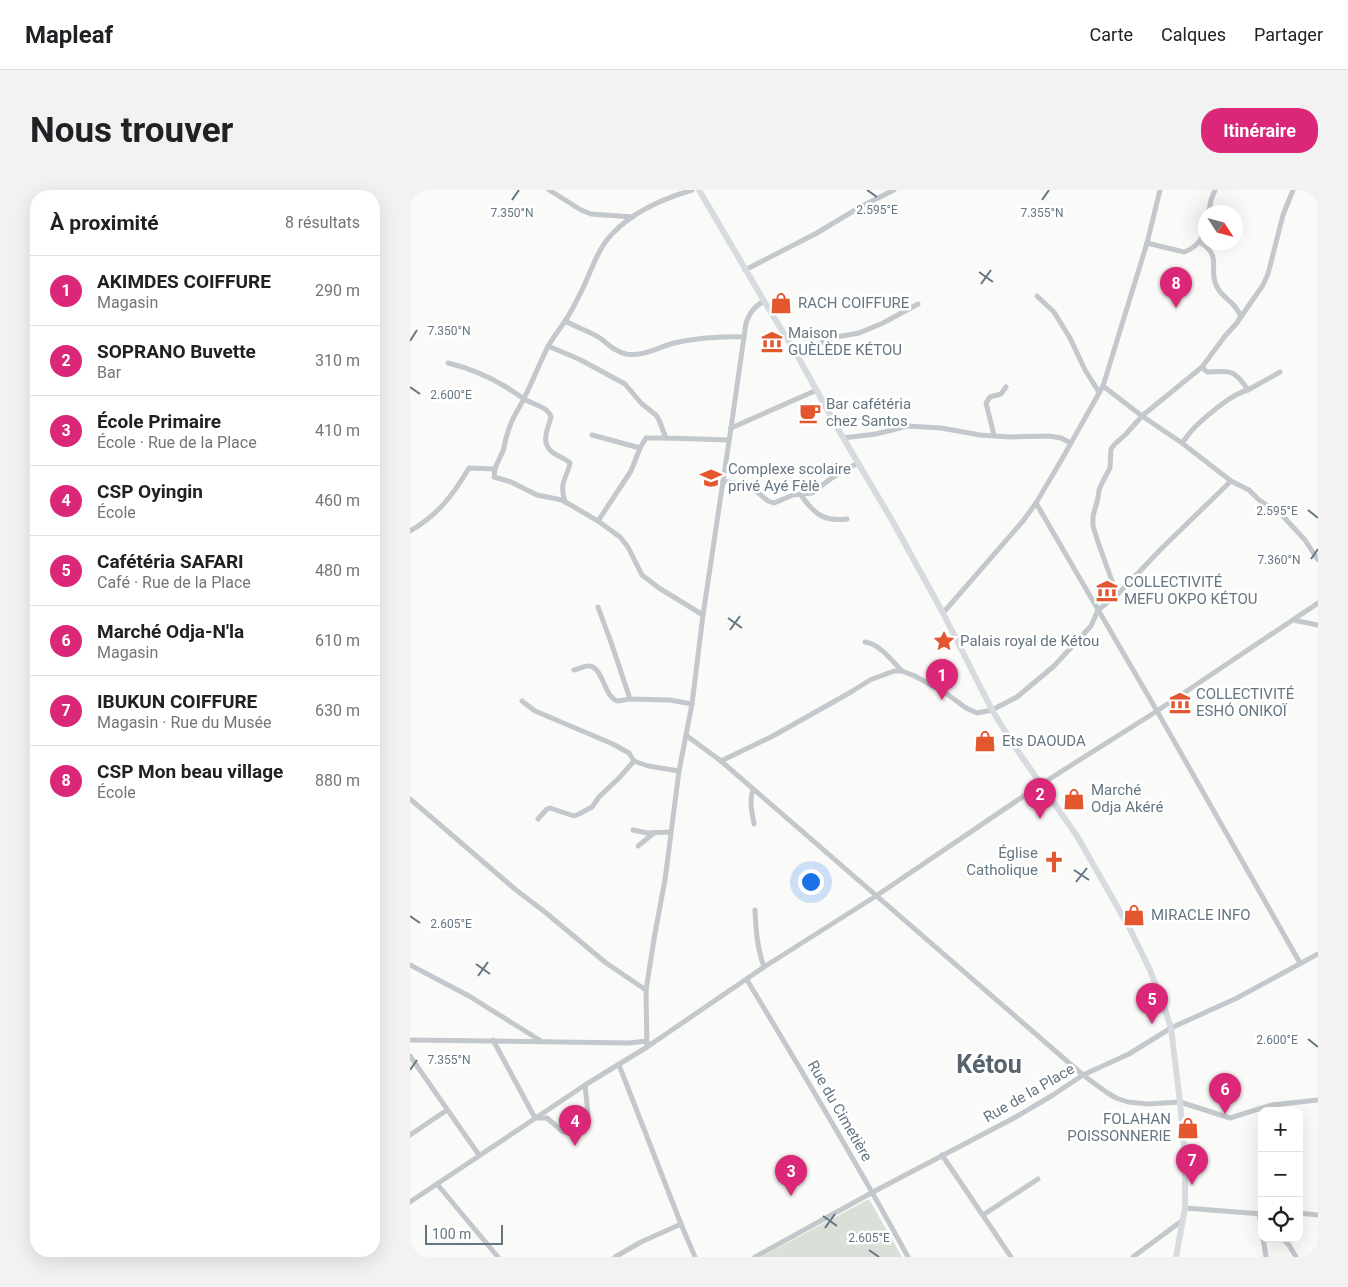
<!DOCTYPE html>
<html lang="fr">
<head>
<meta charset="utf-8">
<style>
	:root { --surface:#fff; --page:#f2f2f2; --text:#202124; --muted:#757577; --line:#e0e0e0; --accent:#db2777 }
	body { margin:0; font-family:Roboto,sans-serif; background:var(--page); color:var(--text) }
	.controls { position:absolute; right:15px; bottom:15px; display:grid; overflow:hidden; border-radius:10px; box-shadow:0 5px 20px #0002 }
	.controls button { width:45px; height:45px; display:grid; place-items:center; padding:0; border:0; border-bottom:1px solid var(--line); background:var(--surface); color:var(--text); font:25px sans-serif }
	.compass { position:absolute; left:788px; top:15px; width:45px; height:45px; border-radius:50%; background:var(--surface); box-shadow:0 5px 20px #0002; rotate:126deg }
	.scale { position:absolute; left:15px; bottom:12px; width:78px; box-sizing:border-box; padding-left:5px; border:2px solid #657683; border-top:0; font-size:14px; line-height:18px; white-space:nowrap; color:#657683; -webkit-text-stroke:4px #fff; paint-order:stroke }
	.you { position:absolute; left:400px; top:691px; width:18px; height:18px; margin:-12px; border:4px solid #fff; border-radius:50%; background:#1a73e8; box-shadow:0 0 0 8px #1a73e833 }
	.badge { display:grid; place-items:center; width:32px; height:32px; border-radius:50%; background:var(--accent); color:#fff; font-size:16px; font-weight:700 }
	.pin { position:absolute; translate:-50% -41px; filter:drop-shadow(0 1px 2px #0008) }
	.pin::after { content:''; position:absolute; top:26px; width:18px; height:15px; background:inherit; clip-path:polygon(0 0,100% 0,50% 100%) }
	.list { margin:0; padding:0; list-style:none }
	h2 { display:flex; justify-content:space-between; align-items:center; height:65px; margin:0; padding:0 20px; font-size:21px }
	h2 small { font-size:16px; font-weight:400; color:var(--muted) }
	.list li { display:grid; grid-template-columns:32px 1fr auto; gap:15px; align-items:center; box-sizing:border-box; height:70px; padding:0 20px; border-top:1px solid var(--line) }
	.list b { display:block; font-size:19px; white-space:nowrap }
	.list p { margin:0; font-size:16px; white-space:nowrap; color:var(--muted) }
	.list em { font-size:16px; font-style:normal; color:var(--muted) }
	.icon { flex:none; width:28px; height:28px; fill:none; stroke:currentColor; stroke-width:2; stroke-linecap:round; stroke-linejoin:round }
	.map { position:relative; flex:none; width:908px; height:1067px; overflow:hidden; border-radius:20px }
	header { display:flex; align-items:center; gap:30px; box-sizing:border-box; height:70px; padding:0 25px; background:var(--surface); border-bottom:1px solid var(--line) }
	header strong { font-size:24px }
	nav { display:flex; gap:28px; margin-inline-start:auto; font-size:18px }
	.intro { display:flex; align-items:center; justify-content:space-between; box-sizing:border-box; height:120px; padding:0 30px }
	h1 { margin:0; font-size:35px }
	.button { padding:12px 22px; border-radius:20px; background:var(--accent); color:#fff; font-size:18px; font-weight:700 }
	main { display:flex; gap:30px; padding:0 30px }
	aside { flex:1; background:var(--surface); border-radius:20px; box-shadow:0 5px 20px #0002 }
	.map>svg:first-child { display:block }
	.green { fill:#dadfd7 }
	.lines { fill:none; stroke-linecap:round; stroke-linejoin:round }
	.minor { stroke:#c3c8cc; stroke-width:5 }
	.major { stroke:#d6dbdf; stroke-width:6 }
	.ticks { fill:none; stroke:#657683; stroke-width:2 }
	.labels { text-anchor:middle; stroke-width:5; stroke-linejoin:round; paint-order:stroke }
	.poi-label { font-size:15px; fill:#657683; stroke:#fff; text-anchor:start }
	.street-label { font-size:15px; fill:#657683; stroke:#fff }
	.town-label { font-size:25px; font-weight:bold; fill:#57646e; stroke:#fff }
	.ticks-label { font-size:12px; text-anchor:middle; fill:#657683; stroke:#fff; stroke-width:5; stroke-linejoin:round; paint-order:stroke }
</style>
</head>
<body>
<header>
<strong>Mapleaf</strong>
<nav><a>Carte</a><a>Calques</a><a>Partager</a></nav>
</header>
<div class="intro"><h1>Nous trouver</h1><a class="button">Itinéraire</a></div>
<main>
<aside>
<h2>À proximité<small>8 résultats</small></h2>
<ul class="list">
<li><span class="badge">1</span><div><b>AKIMDES COIFFURE</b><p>Magasin</p></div><em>290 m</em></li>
<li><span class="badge">2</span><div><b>SOPRANO Buvette</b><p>Bar</p></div><em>310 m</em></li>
<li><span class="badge">3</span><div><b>École Primaire</b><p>École · Rue de la Place</p></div><em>410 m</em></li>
<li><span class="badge">4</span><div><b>CSP Oyingin</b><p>École</p></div><em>460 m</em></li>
<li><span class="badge">5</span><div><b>Cafétéria SAFARI</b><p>Café · Rue de la Place</p></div><em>480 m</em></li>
<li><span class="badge">6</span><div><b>Marché Odja-N'la</b><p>Magasin</p></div><em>610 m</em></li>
<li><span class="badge">7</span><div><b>IBUKUN COIFFURE</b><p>Magasin · Rue du Musée</p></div><em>630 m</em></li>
<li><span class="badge">8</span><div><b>CSP Mon beau village</b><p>École</p></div><em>880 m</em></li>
</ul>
</aside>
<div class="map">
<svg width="908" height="1067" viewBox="0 0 908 1067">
	<rect width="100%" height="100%" fill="#fafaf8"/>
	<path class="green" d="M459 1009 492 1067H351Z"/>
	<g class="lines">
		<g class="minor">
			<path d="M139 0 171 20 181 24 223 27"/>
			<path d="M799 22 801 10 805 0"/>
			<path d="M790 52C814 68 797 78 807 97 813 109 825 111 831 127"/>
			<path d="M737 53 774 62C786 58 792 50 796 39"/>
			<path d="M335 80 407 43 450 17 484 0"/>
			<path d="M627 106 644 122 660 148 675 180 689 202"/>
			<path d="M155 131C166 137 179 141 190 148 198 154 205 162 216 164 233 167 249 157 264 153 287 148 310 146 334 147"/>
			<path d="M138 156 171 170 215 194 232 214 246 225 249 230 256 248 319 250"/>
			<path d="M387 165 421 148 449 143 473 133 508 114"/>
			<path d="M38 173C59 178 78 186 96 197 103 201 109 206 116 210 125 215 138 217 141 227 138 239 130 252 142 262 147 266 155 268 160 273 156 291 149 291 155 312"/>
			<path d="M792 177 797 182C821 181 824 179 838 200L870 182"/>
			<path d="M693 196 732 226 772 253 821 291 839 300 849 310 871 324 895 350 908 370"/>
			<path d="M321 238 407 200"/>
			<path d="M182 245 230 258 236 248H256"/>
			<path d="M584 245 576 213 580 207 591 204 596 197"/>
			<path d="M433 248 466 244 498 236 531 238 570 245 600 247 639 246 651 248 661 253"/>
			<path d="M772 253C776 248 780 242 785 237 796 226 823 203 838 200"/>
			<path d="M230 258 221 281 188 331 210 347 218 357 232 385 249 398 293 425"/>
			<path d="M85 279 84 287 101 292 127 305 152 310 188 331"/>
			<path d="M313 291 340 296 358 311 364 313 383 305 402 303 423 287 448 273"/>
			<path d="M391 305C404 324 414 332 437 329"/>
			<path d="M626 313 747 521 890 773"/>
			<path d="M0 341C28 325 43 305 59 278L85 279C87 272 92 265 94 258 95 249 101 231 106 223 109 217 113 212 115 206 124 189 130 171 139 155 145 144 154 134 160 123 166 112 172 101 177 89 184 73 190 56 203 43 223 22 255 8 282 0"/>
			<path d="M707 405 688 352 683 336V326L688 308 689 300 692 293 700 278 701 259 705 254 716 244 732 226 792 177 815 146 826 134 853 95 858 84 873 25 883 0"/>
			<path d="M188 417 202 455 220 509 260 510 282 514"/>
			<path d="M533 423 613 331 626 313 652 269 693 196 737 53 750 0"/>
			<path d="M883 430 908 435"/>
			<path d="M455 452C470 454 482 471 492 481"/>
			<path d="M164 480C169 479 176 475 180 476 194 479 194 508 208 511 211 511 217 509 220 509"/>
			<path d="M112 511 125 521 203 554 219 563 224 571 238 576 269 581"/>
			<path d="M277 546 311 571 673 885 696 902 706 908 718 912 738 914 770 912 820 928 862 915 908 910"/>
			<path d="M311 571 363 546 441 502 460 490 484 481H492L505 486 537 504 556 518 567 523 582 520 607 507 644 476 681 436 688 420 707 405 753 357 821 291"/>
			<path d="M343 599C339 611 342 622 344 634"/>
			<path d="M0 609 106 700 135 722 196 773 236 800"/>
			<path d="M128 629 137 619 140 618 164 626 169 624 182 617 189 607 210 587 224 571"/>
			<path d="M223 640 237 643 260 642"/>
			<path d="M228 656 244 643"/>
			<path d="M345 720C346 740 347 758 354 777"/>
			<path d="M0 775 59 806 131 851"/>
			<path d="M337 790C392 881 447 973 498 1067"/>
			<path d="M0 850 219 853 237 851"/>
			<path d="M83 850 125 928H137L152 941 162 944C169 939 174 933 178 924L175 895"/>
			<path d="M237 857 236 800 245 743 255 690 269 581 282 514 293 425 321 238 336 133C340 122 344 117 354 111"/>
			<path d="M0 866 69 965"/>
			<path d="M209 875 271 1034 285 1067"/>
			<path d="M0 945 37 920"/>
			<path d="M532 965 601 1067"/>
			<path d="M27 994 88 1067"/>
			<path d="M0 1012 175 895 237 857 354 777 466 706 630 595 747 521 908 413"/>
			<path d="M775 1018 852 1024"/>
			<path d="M889 1023 908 1025"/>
			<path d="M849 1024 852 1038"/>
			<path d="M573 1025 628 989"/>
			<path d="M853 1048 856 1067"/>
			<path d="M872 1048 879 1055 886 1067"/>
			<path d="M205 1067 231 1052 271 1034"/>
			<path d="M345 1067 463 1002 604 928 643 905 673 885 719 864 761 838 827 808 908 764"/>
			<path d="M723 1067 773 1030"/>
		</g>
		<path class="major" d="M289 0 354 111 387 165 428 239 483 332 533 423 582 520 605 557 667 646 720 739 740 780 753 813 761 838 770 912 775 969V1018L766 1067"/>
	</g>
	<path class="ticks" d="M457 0 467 7M102 10 109 0M632 10 639 0M569 82 583 92M571 94 581 80M0 151 7 140M0 197 10 204M898 320 908 328M901 369 908 359M318 428 332 438M320 440 330 426M664 680 679 690M666 692 677 678M0 726 10 733M66 774 80 784M68 786 78 772M898 849 908 857M0 880 7 870M413 1026 427 1036M415 1038 425 1024M459 1060 469 1067"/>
	<defs>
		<g id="shop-bare" transform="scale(1.725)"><path d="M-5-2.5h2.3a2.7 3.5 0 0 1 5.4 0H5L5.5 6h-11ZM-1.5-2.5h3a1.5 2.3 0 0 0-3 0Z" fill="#e4572e" stroke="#fff" stroke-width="2.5" paint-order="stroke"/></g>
		<g id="museum-bare" transform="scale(1.725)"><path d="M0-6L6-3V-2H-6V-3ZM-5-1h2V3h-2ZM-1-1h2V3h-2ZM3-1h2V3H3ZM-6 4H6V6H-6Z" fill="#e4572e" stroke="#fff" stroke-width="2.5" paint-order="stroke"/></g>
		<g id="cafe-bare" transform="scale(1.725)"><path d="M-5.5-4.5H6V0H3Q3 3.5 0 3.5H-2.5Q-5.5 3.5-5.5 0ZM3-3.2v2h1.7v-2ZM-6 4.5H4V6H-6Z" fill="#e4572e" stroke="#fff" stroke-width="2.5" paint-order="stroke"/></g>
		<g id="school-bare" transform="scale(1.725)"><path d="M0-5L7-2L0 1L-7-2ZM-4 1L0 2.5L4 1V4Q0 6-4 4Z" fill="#e4572e" stroke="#fff" stroke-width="2.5" paint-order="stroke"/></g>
		<g id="sight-bare" transform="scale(1.725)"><path d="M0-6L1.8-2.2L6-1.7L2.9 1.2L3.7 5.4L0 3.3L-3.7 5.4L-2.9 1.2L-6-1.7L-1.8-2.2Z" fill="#e4572e" stroke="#fff" stroke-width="2.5" paint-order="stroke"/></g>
		<g id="church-bare" transform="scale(1.725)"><path d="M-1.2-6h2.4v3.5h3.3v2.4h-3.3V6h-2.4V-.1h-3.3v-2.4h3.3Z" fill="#e4572e" stroke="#fff" stroke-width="2.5" paint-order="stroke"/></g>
	</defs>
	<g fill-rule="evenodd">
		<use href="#shop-bare" x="371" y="113"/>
		<use href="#museum-bare" x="362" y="152"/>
		<use href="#cafe-bare" x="400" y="223"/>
		<use href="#school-bare" x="301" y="288"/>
		<use href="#museum-bare" x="697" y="401"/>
		<use href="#sight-bare" x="534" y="451"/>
		<use href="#museum-bare" x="770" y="513"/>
		<use href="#shop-bare" x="575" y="551"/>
		<use href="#shop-bare" x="664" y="609"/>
		<use href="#church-bare" x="644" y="672"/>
		<use href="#shop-bare" x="724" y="725"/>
		<use href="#shop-bare" x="778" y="938"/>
	</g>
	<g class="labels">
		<g class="poi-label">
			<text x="388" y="118">RACH COIFFURE</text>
			<text x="378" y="148">Maison<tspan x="378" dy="17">GUÈLÈDE KÉTOU</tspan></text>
			<text x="416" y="219">Bar cafétéria<tspan x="416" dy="17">chez Santos</tspan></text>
			<text x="318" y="284">Complexe scolaire<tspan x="318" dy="17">privé Ayé Fèlè</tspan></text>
			<text x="714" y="397">COLLECTIVITÉ<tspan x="714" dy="17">MEFU OKPO KÉTOU</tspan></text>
			<text x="550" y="456">Palais royal de Kétou</text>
			<text x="786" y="509">COLLECTIVITÉ<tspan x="786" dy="17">ESHÓ ONIKOÏ</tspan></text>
			<text x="592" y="556">Ets DAOUDA</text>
			<text x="681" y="605">Marché<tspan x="681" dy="17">Odja Akéré</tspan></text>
			<text x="628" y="668" text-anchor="end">Église<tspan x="628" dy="17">Catholique</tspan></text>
			<text x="741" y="730">MIRACLE INFO</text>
			<text x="761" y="934" text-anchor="end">FOLAHAN<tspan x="761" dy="17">POISSONNERIE</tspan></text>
		</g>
		<g class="street-label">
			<text transform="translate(619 903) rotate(-30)" y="5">Rue de la Place</text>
			<text transform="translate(430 921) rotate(60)" y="5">Rue du Cimetière</text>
		</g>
		<g class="town-label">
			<text x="579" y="883">Kétou</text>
		</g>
	</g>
	<g class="ticks-label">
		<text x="467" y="24">2.595°E</text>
		<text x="102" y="27">7.350°N</text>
		<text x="632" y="27">7.355°N</text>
		<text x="39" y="145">7.350°N</text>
		<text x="41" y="209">2.600°E</text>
		<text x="867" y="325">2.595°E</text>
		<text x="869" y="374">7.360°N</text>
		<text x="41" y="738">2.605°E</text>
		<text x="867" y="854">2.600°E</text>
		<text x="39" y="874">7.355°N</text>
		<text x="459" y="1052">2.605°E</text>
	</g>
</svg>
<div class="controls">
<button>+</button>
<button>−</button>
<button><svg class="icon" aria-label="locate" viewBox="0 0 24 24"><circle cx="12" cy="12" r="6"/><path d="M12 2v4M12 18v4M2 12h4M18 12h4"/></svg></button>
</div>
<svg class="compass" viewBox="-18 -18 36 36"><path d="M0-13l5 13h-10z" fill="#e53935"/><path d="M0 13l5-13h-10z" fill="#757577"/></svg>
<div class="scale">100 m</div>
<div class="you"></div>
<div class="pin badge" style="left:532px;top:510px">1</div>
<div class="pin badge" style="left:630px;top:629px">2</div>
<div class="pin badge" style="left:381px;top:1006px">3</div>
<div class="pin badge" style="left:165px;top:956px">4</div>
<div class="pin badge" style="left:742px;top:834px">5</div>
<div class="pin badge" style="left:815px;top:924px">6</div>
<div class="pin badge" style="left:782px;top:995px">7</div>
<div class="pin badge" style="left:766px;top:118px">8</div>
</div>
</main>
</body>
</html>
